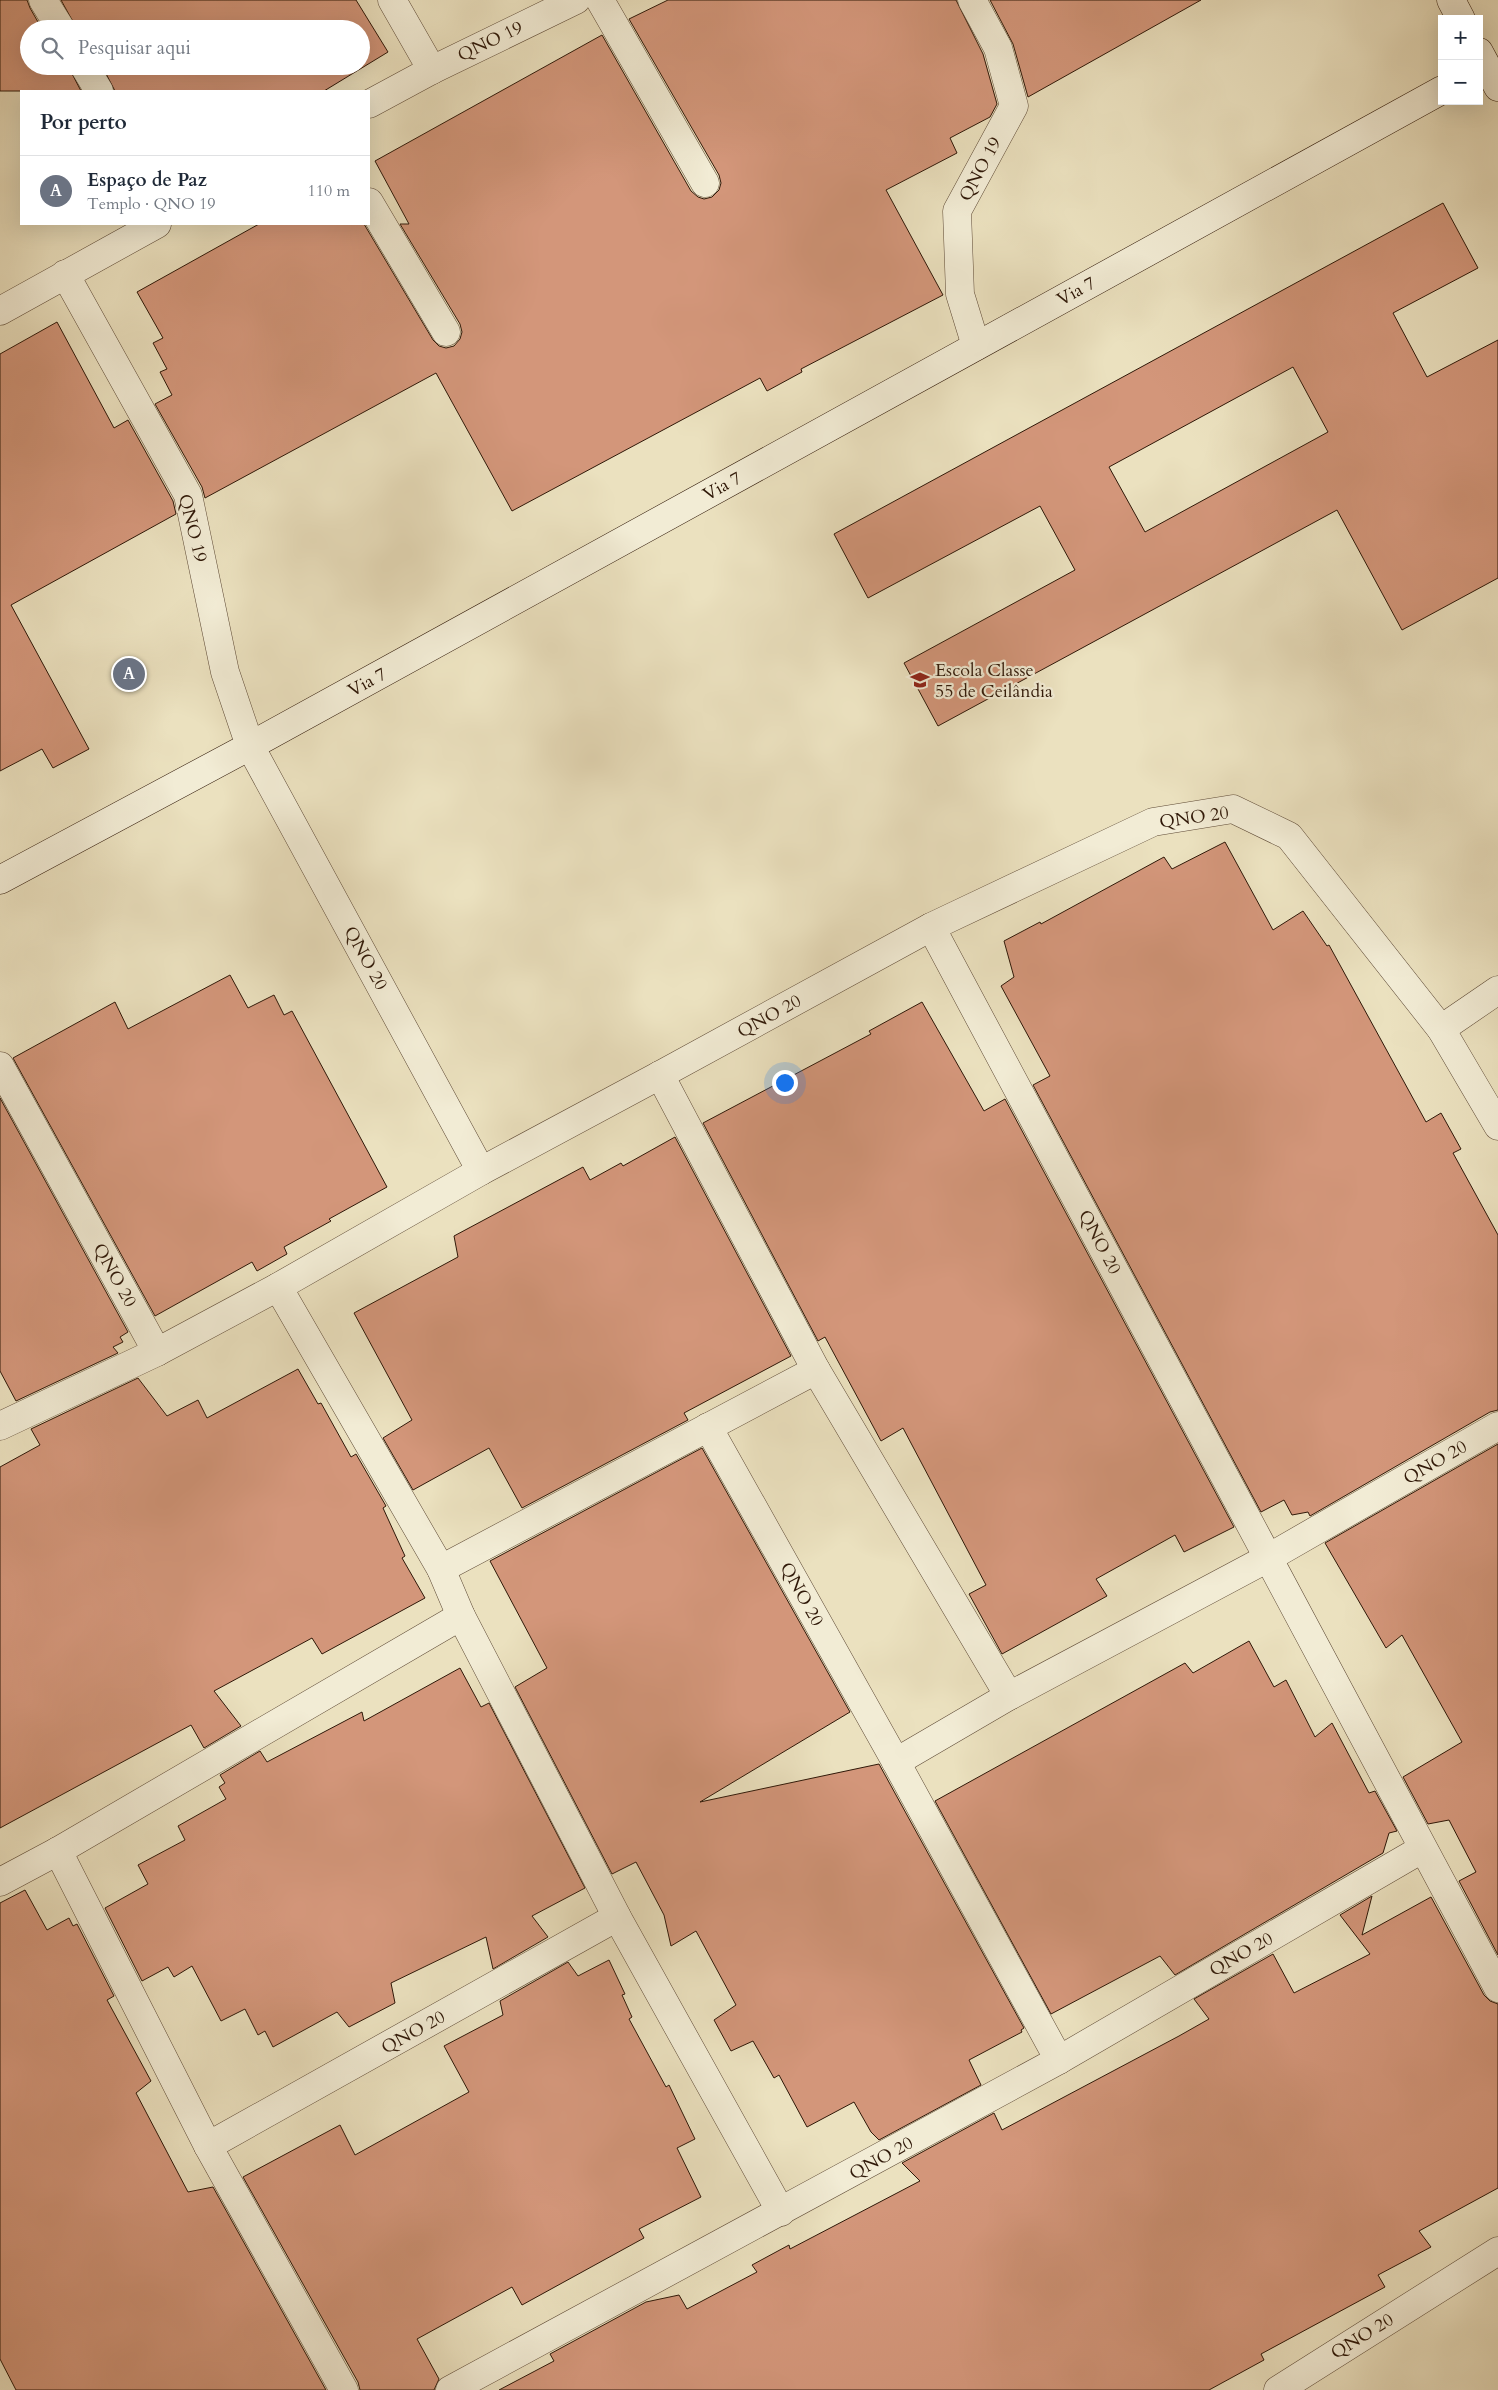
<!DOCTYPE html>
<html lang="pt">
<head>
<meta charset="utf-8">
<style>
	:root { --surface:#fff; --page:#f2f2f3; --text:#1f2937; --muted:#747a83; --line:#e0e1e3; --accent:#8f2418 }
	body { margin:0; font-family:Cardo,serif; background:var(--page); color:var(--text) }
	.controls { position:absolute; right:15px; top:15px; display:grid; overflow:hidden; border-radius:0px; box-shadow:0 5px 20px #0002 }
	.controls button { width:45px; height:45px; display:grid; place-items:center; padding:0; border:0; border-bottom:1px solid var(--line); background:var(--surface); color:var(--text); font:25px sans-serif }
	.you { position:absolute; left:784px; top:1082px; width:18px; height:18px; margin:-12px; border:4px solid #fff; border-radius:50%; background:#1a73e8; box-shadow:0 0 0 8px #1a73e833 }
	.badge { display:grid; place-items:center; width:32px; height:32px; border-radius:50%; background:var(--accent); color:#fff; font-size:16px; font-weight:700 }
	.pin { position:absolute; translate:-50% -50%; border:2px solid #fff; box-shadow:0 1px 5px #0006 }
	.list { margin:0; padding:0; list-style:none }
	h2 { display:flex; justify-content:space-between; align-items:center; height:65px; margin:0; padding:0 20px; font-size:21px }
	h2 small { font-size:16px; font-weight:400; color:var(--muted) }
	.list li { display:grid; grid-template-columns:32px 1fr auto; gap:15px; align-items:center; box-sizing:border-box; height:70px; padding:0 20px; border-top:1px solid var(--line) }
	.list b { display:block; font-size:19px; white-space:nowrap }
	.list p { margin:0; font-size:16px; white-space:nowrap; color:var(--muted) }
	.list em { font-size:16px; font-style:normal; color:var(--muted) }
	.icon { flex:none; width:28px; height:28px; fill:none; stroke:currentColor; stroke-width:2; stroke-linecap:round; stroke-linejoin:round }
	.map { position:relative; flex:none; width:1498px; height:2390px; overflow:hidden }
	.search { position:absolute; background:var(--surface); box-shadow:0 5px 20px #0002; left:20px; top:20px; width:350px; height:55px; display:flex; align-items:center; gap:12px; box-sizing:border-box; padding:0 18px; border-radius:28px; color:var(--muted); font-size:19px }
	.panel { position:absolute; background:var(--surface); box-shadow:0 5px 20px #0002; left:20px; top:90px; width:350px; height:135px; border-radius:0px }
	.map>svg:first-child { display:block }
	.building { fill:#d3967a; stroke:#2f1808; fill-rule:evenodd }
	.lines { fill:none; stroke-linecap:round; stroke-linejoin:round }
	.street-casing { stroke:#5e4a36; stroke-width:29 }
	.secondary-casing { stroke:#2f1808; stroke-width:29 }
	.street { stroke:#f2ecd5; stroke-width:28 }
	.secondary { stroke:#f2ecd5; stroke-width:28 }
	.labels { text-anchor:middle; stroke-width:4.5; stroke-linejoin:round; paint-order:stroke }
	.street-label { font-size:18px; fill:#2f1808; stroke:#f2ecd5 }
	.poi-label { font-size:18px; fill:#2f1808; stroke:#f2ecd5; text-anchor:start }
</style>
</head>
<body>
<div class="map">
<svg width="1498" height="2390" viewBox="0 0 1498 2390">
	<rect width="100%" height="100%" fill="#ebe1bf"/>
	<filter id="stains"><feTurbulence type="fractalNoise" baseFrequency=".004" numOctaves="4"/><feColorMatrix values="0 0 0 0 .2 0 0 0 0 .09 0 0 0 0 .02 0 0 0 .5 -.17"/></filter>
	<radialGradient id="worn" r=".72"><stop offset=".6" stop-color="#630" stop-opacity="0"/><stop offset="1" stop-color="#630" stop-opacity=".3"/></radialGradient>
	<g class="building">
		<path d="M0 0H27L30 8 42 29H29V66H68L81 91H0Z"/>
		<path d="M61 0H356L388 52 324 91H115L102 66H361V29H77Z"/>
		<path d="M668 0H956L983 54 997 104 990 117 950 138 957 153 886 190 943 295 801 369 802 372 767 391 760 378 512 511 436 373 205 498 202 487 155 404 172 395 160 372 167 369 153 343 163 338 137 292 259 224H364L433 340 439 346 446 348 454 346 460 339 462 332 460 324 400 224H409L375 161 602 35 691 191 698 197 704 199 712 197 719 190 721 183 719 175 629 19Z"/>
		<path d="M990 0H1201L1028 97 1013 44Z"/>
		<path d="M1443 203 1478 268 1393 313 1427 377 1498 340V578L1402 630 1337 510 938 726 904 663 1075 570 1040 506 868 598 834 534ZM1293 367 1328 432 1145 532 1109 467Z"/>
		<path d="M57 322 114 428 128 420 173 501 176 514 11 605 89 749 53 768 42 749 0 771V354Z"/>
		<path d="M1225 842 1273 930 1303 911 1327 946 1329 945 1426 1122 1441 1113 1461 1149 1453 1153 1498 1235V1410L1490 1412 1310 1516 1308 1512 1292 1515 1284 1500 1261 1512 1033 1085 1050 1076 1001 986 1014 977 1004 941 1040 922 1041 924 1164 857 1172 869Z"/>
		<path d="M230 975 248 1008 274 995 284 1015 292 1011 387 1187 329 1219 331 1221 284 1247 287 1254 257 1271 252 1262 155 1316 13 1058 115 1002 128 1029Z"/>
		<path d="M922 1002 984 1111 1005 1099 1234 1527 1184 1552 1175 1535 1096 1579 1107 1596 1002 1654 969 1594 986 1585 903 1428 881 1441 825 1337 818 1341 703 1123 871 1034 869 1031Z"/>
		<path d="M0 1098 128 1332 120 1337 123 1342 113 1347 118 1353 16 1401 0 1371Z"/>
		<path d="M675 1137 791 1356 684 1413 688 1420 522 1508 489 1448 413 1490 383 1438 412 1420 354 1313 458 1257 454 1236 583 1167 590 1180 621 1163 623 1166Z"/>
		<path d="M298 1369 318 1404 321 1403 351 1457 356 1454 386 1506 383 1508 405 1556 402 1558 425 1598 322 1654 312 1638 214 1691 241 1726 204 1748 191 1725 0 1828V1467L40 1445 31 1429 138 1378 167 1416 198 1400 207 1418Z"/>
		<path d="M1498 1444V1955L1459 1881 1476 1872 1449 1820 1428 1824 1403 1777 1462 1742 1402 1635 1386 1648 1325 1543Z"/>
		<path d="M702 1448 850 1712 700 1802 879 1764 1024 2028 1021 2030 1022 2032 969 2060 981 2085 879 2140 871 2132 854 2102 807 2127 779 2075 774 2078 753 2041 731 2051 714 2020 736 2005 696 1931 671 1946 664 1915 636 1862 612 1874 515 1687 547 1668 490 1561Z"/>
		<path d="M1249 1641 1274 1687 1286 1680 1315 1737 1332 1723 1369 1793 1375 1791 1397 1831 1389 1833 1383 1853 1175 1975 1160 1956 1051 2014 935 1801 1185 1663 1193 1673Z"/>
		<path d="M460 1668 481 1707 489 1703 585 1888 532 1916 548 1937 493 1969 486 1937 391 1983 395 2003 349 2027 337 2012 273 2047 265 2031 258 2035 245 2009 221 2021 192 1966 174 1977 168 1967 142 1981 105 1908 148 1884 138 1865 185 1840 178 1826 226 1799 219 1787 225 1783 220 1775 260 1751 267 1762 362 1712 364 1721Z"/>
		<path d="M25 1890 47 1930 69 1918 73 1926 77 1924 114 1996 107 2000 151 2081 136 2093 188 2192 213 2187 326 2390H16L0 2359V1903Z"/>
		<path d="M1372 1896 1362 1935 1431 1897 1484 1995 1490 2001 1498 2004V2188L1419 2231 1431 2247 1378 2275 1385 2287 1261 2354 1264 2360 1209 2390H499L554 2361 550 2354 646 2302 679 2295 687 2309 757 2272 752 2265 789 2245 790 2249 920 2181 902 2163 994 2113 1002 2130 1179 2036 1209 2019 1194 1999 1273 1954 1294 1993 1370 1954 1340 1915Z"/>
		<path d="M609 1960 625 1994 622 1995 632 2017 629 2019 666 2087 669 2085 695 2139 677 2148 701 2197 639 2229 644 2238 522 2305 512 2287 417 2339 439 2379 434 2390H360L358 2382 243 2177 340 2125 355 2155 469 2092 444 2046 503 2015 500 2001 568 1962 578 1976Z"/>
	</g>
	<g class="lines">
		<g class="street-casing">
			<g id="street">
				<path d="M43 0 61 29"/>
				<path d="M392 0 432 70"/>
				<path d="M600 0 705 183"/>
				<path d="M972 0 998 48 1014 106 957 211 960 294 976 346"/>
				<path d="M84 66 99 91"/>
				<path d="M369 104 432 70 576 0"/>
				<path d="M369 202 446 332"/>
				<path d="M65 274 188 495 225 672 250 746 481 1171"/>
				<path d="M0 311 157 224"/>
				<path d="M931 927 1498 1988"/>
				<path d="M1441 1029 1498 990"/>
				<path d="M0 1066 157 1352"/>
				<path d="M660 1075 816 1370 1009 1696"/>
				<path d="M278 1287 441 1569 461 1616 617 1917 781 2212"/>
				<path d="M0 1426 157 1352 278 1287 481 1171 660 1075 931 927 1153 822 1233 809 1289 836 1441 1029 1498 1126"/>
				<path d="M708 1427 896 1762 1059 2060"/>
				<path d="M441 1569 816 1370"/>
				<path d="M896 1762 1009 1696 1268 1558 1498 1426"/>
				<path d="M58 1851 208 2146 344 2390"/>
				<path d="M0 1882 58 1851 461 1616"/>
				<path d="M208 2146 617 1917"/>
				<path d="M450 2390 1059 2060 1422 1849"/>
				<path d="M1278 2390 1498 2251"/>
			</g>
		</g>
		<g class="secondary-casing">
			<g id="secondary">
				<path d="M1451 0 1461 19"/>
				<path d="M1479 52 1498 87"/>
				<path d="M0 880 250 746 1442 90"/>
			</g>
		</g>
		<use href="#street" class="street"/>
		<use href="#secondary" class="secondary"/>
	</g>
	<defs>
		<g id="school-bare" transform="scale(1.5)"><path d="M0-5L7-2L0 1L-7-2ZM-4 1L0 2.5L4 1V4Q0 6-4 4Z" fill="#8f2418" stroke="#f2ecd5" stroke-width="2.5" paint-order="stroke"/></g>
	</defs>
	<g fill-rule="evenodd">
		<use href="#school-bare" x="920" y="680"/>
	</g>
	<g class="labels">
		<g class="street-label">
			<text transform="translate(490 41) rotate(-26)" y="6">QNO 19</text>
			<text transform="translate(980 169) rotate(-62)" y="6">QNO 19</text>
			<text transform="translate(1076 291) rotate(-29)" y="6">Via 7</text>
			<text transform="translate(722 486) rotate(-29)" y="6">Via 7</text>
			<text transform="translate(193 528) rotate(76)" y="6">QNO 19</text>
			<text transform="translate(367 682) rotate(-29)" y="6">Via 7</text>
			<text transform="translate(1194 817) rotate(-8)" y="6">QNO 20</text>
			<text transform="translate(366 958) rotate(61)" y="6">QNO 20</text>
			<text transform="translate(769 1016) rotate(-29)" y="6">QNO 20</text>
			<text transform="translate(1100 1242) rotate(62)" y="6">QNO 20</text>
			<text transform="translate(115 1275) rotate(61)" y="6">QNO 20</text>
			<text transform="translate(1435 1462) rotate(-30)" y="6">QNO 20</text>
			<text transform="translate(802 1594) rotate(61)" y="6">QNO 20</text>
			<text transform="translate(1241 1954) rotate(-30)" y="6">QNO 20</text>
			<text transform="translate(413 2032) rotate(-29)" y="6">QNO 20</text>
			<text transform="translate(881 2158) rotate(-29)" y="6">QNO 20</text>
			<text transform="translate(1362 2336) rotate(-32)" y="6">QNO 20</text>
		</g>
		<g class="poi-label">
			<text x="935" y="676">Escola Classe<tspan x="935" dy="21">55 de Ceilândia</tspan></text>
		</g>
	</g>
	<rect width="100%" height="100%" filter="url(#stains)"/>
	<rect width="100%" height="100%" fill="url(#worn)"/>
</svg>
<div class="controls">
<button>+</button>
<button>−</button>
</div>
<div class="you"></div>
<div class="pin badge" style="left:129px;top:674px;background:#6b7280">A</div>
<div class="search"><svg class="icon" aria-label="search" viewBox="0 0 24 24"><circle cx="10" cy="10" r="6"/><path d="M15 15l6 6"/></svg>Pesquisar aqui</div>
<section class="panel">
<h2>Por perto<small></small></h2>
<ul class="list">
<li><span class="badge" style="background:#6b7280">A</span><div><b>Espaço de Paz</b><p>Templo · QNO 19</p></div><em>110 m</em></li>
</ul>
</section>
</div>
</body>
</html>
